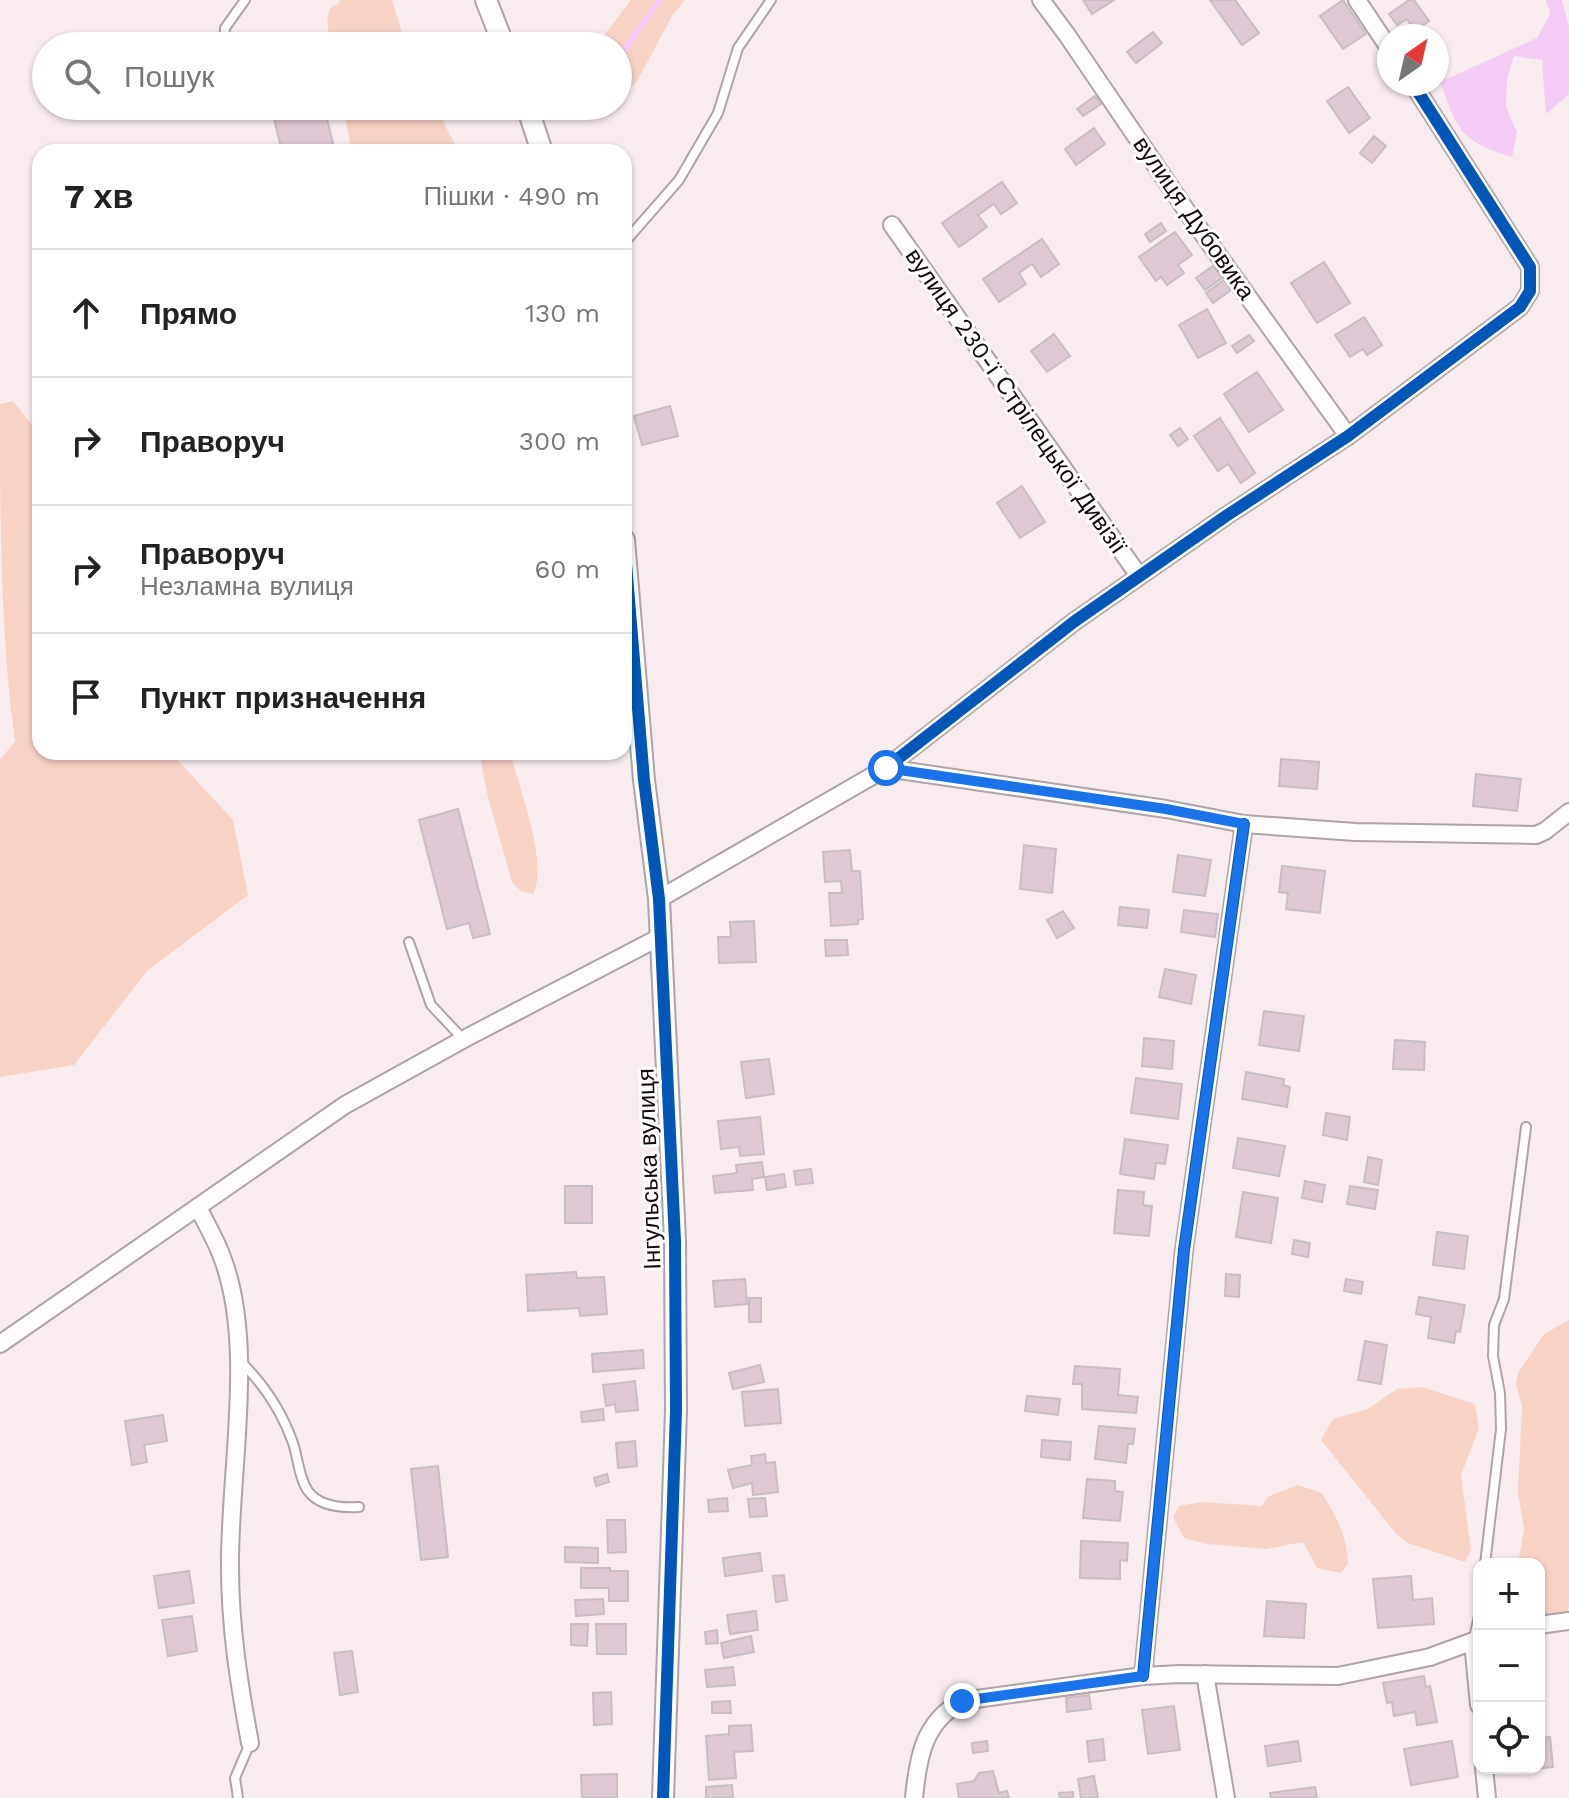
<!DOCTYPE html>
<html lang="uk">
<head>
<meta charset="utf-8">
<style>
	:root { --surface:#fff; --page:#f6f6f6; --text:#222; --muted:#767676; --line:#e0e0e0 }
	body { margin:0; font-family:"Work Sans",sans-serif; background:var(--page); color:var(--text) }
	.controls { position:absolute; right:24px; bottom:24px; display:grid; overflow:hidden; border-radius:16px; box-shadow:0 2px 6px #0004 }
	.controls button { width:72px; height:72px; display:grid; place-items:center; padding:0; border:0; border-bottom:2px solid var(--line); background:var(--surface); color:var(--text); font:40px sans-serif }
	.compass { position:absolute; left:1377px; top:24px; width:72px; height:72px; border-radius:50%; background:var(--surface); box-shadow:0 2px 6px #0004; rotate:34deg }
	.stop { position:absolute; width:24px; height:24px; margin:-18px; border:6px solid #1a73e8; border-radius:50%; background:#fff }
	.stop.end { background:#1a73e8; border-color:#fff; box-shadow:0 2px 8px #0008 }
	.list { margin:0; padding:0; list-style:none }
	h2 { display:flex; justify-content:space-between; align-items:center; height:104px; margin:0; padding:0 32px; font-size:34px }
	h2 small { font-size:26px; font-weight:400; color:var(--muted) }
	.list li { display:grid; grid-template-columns:52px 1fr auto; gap:24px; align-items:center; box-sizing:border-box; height:128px; padding:0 32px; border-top:2px solid var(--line) }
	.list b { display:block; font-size:30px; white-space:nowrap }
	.list p { margin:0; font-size:26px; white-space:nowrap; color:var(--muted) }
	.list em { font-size:26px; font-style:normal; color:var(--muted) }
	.icon { flex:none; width:44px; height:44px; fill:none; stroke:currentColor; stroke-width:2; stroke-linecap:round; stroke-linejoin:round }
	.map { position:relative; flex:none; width:1569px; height:1798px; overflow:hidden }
	.search { position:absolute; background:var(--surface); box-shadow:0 2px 6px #0004; left:32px; top:32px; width:600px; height:88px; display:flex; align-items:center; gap:20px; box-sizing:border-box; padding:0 28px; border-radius:44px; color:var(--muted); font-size:30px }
	.panel { position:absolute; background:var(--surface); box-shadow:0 2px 6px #0004; left:32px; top:144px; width:600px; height:616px; border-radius:24px }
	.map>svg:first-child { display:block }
	.green { fill:#f7d3c5 }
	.water { fill:#f3ccf6 }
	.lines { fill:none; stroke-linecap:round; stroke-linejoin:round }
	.stream { stroke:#f3ccf6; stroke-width:6 }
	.building { fill:#dfc9d4; stroke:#c8bdc1; stroke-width:2 }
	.service-casing { stroke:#afa3a5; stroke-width:12 }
	.minor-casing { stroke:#afa3a5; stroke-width:20 }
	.tertiary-casing { stroke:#afa3a5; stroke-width:24 }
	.service { stroke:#fefcfc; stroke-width:8 }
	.minor { stroke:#fefcfc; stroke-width:16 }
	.tertiary { stroke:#fefcfc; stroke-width:20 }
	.cycleway-casing { stroke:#fff; stroke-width:17 }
	.cycleway { stroke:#0057b8; stroke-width:12 }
	.route { stroke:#1a73e8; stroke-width:10 }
	.labels { text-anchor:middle; stroke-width:6; stroke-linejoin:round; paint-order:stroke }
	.street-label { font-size:24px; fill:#14080a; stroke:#fff }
</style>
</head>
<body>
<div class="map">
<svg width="1569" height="1798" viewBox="0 0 1569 1798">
	<rect width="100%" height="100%" fill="#f8ecee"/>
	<g class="green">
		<path d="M339 0H392L406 46H331L327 21 330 8 340 2Z"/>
		<path d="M631 0H685L672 16 636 83 618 97V46H596Z"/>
		<path d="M343 106H435L459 152H352Z"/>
		<path d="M13 401 40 435V752H170L233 820 248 895 147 971 74 1065 0 1077V760L15 741C0 632 0 515 0 404Z"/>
		<path d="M479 752H509L513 763C522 795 548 865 533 894L521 891 512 882 488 797Z"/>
		<path d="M1569 1320V1606L1566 1615 1556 1622 1539 1616V1564H1518L1524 1529 1518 1492 1522 1406 1516 1385 1518 1373 1544 1334Z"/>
		<path d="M1422 1387 1475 1404 1479 1428 1461 1475 1471 1550 1465 1562 1408 1543 1398 1536 1321 1440 1333 1419 1368 1409 1397 1389Z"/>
		<path d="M1298 1485 1322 1493C1337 1519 1346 1532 1348 1563L1341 1573 1317 1568 1303 1542 1266 1549 1208 1544 1184 1538 1173 1517 1179 1506 1202 1502 1262 1506 1267 1497Z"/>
	</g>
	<path class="water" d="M1546 0H1562L1569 27V94L1546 114 1542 60 1514 56 1507 80 1506 107 1517 132 1512 157C1461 142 1457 130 1440 82L1537 38 1550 14Z"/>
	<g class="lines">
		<path class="stream" d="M621 54 660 0"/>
	</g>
	<g class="building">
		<path d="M1083 0H1114L1092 14Z"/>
		<path d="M1210 0H1235L1259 33 1242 45Z"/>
		<path d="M1343 0 1366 34 1343 49 1320 16Z"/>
		<path d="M1409 0H1414L1429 21 1415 31 1407 19 1397 25 1389 14Z"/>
		<path d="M1153 32 1162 43 1136 63 1127 52Z"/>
		<path d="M307 34 309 46H257Z"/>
		<path d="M1437 45 1446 59 1437 65Z"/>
		<path d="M1348 87 1370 118 1349 133 1327 101Z"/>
		<path d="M1095 96 1101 104 1083 116 1077 109Z"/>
		<path d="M151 106H183L156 118Z"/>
		<path d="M271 106H324L335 152H282Z"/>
		<path d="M1094 128 1105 144 1076 165 1065 149Z"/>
		<path d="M1374 136 1386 146 1372 163 1360 153Z"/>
		<path d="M81 147 82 152H57Z"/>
		<path d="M1002 182 1017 203 1001 214 994 204 978 215 987 227 959 247 942 223Z"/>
		<path d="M1161 223 1166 231 1150 242 1145 234Z"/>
		<path d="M1175 232 1192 255 1178 265 1184 273 1167 285 1161 277 1156 281 1139 257Z"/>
		<path d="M1042 239 1059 264 1041 277 1032 264 1019 273 1026 284 999 302 983 279Z"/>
		<path d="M1324 262 1350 303 1317 323 1291 283Z"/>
		<path d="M1213 266 1222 278 1205 290 1196 278Z"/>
		<path d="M1224 280 1231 290 1213 303 1206 293Z"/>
		<path d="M1207 309 1226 343 1198 358 1179 325Z"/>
		<path d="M1364 317 1382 345 1367 355 1363 349 1350 357 1335 335Z"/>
		<path d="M1054 334 1070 356 1047 372 1031 351Z"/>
		<path d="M1249 335 1254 341 1237 353 1232 346Z"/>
		<path d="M1257 372 1283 410 1249 432 1224 394Z"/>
		<path d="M670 406 678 436 642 445 634 416Z"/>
		<path d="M1220 418 1255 473 1241 483 1228 464 1218 471 1194 436Z"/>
		<path d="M1180 428 1188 439 1178 446 1170 435Z"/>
		<path d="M1022 486 1045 522 1020 538 997 503Z"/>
		<path d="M1281 759 1319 762 1317 789 1279 786Z"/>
		<path d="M1476 774 1521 779 1517 811 1473 806Z"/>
		<path d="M458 809 490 934 473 938 469 923 447 929 419 820Z"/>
		<path d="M1024 845 1056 849 1052 893 1020 889Z"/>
		<path d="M850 850 852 871H860L863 919 858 920V924L831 926 829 893H842L841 881 825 882 823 852Z"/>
		<path d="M1178 855 1211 860 1205 896 1173 892Z"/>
		<path d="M1282 866 1325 871 1320 913 1286 909 1288 893 1279 892Z"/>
		<path d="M1120 907 1149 910 1147 928 1118 925Z"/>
		<path d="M1184 910 1218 914 1215 937 1181 932Z"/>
		<path d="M1063 911 1074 928 1057 938 1047 920Z"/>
		<path d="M754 921 756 962 719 963 718 937H731L730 922Z"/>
		<path d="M825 940H847L848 955 826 956Z"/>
		<path d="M1165 969 1196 975 1191 1004 1159 997Z"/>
		<path d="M1264 1011 1304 1016 1299 1051 1259 1045Z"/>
		<path d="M1144 1038 1174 1041 1172 1069 1142 1066Z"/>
		<path d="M1395 1040 1425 1042 1424 1070 1393 1069Z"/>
		<path d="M769 1059 774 1094 746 1098 741 1062Z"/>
		<path d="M1246 1072 1284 1079 1283 1085 1290 1087 1287 1107 1242 1099Z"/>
		<path d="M1136 1078 1182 1084 1178 1119 1131 1113Z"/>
		<path d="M1326 1113 1350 1117 1347 1140 1323 1135Z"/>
		<path d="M760 1117 764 1154 740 1156 739 1147 721 1149 718 1121Z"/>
		<path d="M1238 1138 1285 1146 1279 1176 1233 1168Z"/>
		<path d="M1125 1139 1168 1145 1165 1164 1156 1163 1154 1179 1120 1174Z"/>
		<path d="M1368 1157 1382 1160 1378 1185 1364 1182Z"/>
		<path d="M762 1162 764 1177 752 1179 753 1190 715 1193 713 1176 737 1173 736 1165Z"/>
		<path d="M811 1169 813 1183 796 1185 794 1171Z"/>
		<path d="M784 1174 786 1187 767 1190 765 1177Z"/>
		<path d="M1305 1181 1325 1185 1322 1202 1302 1198Z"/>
		<rect x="565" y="1186" width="27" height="37"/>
		<path d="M1350 1186 1378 1190 1375 1209 1347 1204Z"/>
		<path d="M1118 1190 1144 1192 1143 1205 1152 1206 1149 1236 1114 1233Z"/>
		<path d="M1243 1192 1278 1198 1271 1243 1236 1237Z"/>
		<path d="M1437 1232 1468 1236 1464 1269 1433 1265Z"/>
		<path d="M1294 1240 1310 1243 1308 1257 1292 1254Z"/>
		<path d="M576 1272 577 1278 604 1277 607 1314 580 1316 579 1308 528 1311 526 1275Z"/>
		<path d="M1226 1274 1240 1275 1239 1297 1225 1296Z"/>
		<path d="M745 1279 747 1304 715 1307 713 1281Z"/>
		<path d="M1346 1279 1363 1282 1361 1294 1344 1291Z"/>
		<path d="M1419 1297 1465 1305 1460 1332 1456 1331 1454 1343 1428 1338 1431 1317 1416 1314Z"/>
		<rect x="749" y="1298" width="12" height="24"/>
		<path d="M1365 1341 1387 1345 1381 1384 1358 1380Z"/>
		<path d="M643 1350 644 1368 593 1372 592 1354Z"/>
		<path d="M760 1365 764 1382 733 1389 729 1373Z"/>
		<path d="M1075 1366 1120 1369 1118 1395 1138 1397 1136 1413 1082 1409V1384H1073Z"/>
		<path d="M635 1381 638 1410 616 1412 615 1404 606 1406 603 1385Z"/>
		<path d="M778 1389 781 1423 745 1426 742 1392Z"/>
		<path d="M1027 1396 1060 1399 1058 1415 1025 1411Z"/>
		<path d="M603 1409 604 1420 582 1422 581 1412Z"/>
		<path d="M163 1415 167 1441 144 1445 147 1462 132 1465 125 1421Z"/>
		<path d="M1099 1426 1135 1429 1133 1444H1128L1126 1463 1095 1459Z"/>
		<path d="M1042 1440 1071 1442 1070 1460 1041 1457Z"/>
		<path d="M635 1441 637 1466 618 1468 616 1443Z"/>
		<path d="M765 1454 766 1463 775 1462 778 1492 753 1495 752 1483 733 1488 728 1470 752 1465 751 1456Z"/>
		<path d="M438 1466 448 1557 421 1560 411 1469Z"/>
		<path d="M607 1474 609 1482 596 1486 594 1478Z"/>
		<path d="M1087 1479 1115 1481V1491L1123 1492 1120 1521 1083 1518Z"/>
		<path d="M727 1498 728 1511 709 1512 708 1500Z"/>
		<path d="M765 1498 767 1516 750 1517 748 1499Z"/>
		<path d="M607 1520H625L626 1552 608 1553Z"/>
		<path d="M1081 1541 1128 1543 1127 1561 1120 1560V1579L1080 1578Z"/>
		<path d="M565 1547 598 1548V1563L565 1562Z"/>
		<path d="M760 1553 762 1571 725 1576 723 1558Z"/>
		<path d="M581 1568H610V1571H628V1601H609V1588H581Z"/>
		<path d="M189 1571 194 1603 159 1608 154 1576Z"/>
		<path d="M784 1575 787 1600 776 1602 773 1576Z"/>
		<path d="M1411 1576 1413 1600 1432 1598 1434 1624 1378 1628 1373 1579Z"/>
		<path d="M603 1599 604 1614 576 1616 575 1600Z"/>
		<path d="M1267 1601 1306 1604 1304 1638 1264 1636Z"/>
		<path d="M756 1611 758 1630 730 1634 727 1615Z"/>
		<path d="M192 1616 197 1651 168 1656 162 1620Z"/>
		<path d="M571 1624H588L587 1646 571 1645Z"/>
		<path d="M596 1624H626V1654H597Z"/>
		<path d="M717 1630 718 1643 706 1644 705 1632Z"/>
		<path d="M751 1636 754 1652 724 1658 721 1643Z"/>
		<path d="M352 1651 358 1692 340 1695 334 1653Z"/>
		<path d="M733 1667 735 1685 707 1687 705 1670Z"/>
		<path d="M1424 1676 1426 1687 1430 1686 1437 1722 1417 1725 1415 1712 1394 1716 1392 1702 1387 1703 1383 1683Z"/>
		<path d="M611 1692 612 1724 594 1725 593 1693Z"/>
		<path d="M1089 1695 1091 1709 1067 1712 1066 1698Z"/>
		<path d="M730 1701 731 1713H712V1702Z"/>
		<path d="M1174 1706 1180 1750 1148 1754 1142 1710Z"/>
		<path d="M751 1725 753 1751 734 1752 736 1778 709 1780 706 1736 729 1734V1726Z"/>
		<path d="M1550 1737 1553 1767 1522 1770 1539 1768V1738Z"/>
		<path d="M1103 1739 1105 1760 1089 1762 1087 1741Z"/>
		<path d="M987 1741 988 1751 973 1753 972 1743Z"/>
		<path d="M1298 1741 1301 1761 1268 1766 1265 1746Z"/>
		<path d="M1452 1741 1458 1777 1411 1785 1404 1749Z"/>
		<path d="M993 1771 999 1793 1007 1791 1009 1798H959L957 1784 974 1781 979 1773Z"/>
		<path d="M617 1774V1798H582L581 1775Z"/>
		<path d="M1094 1776 1098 1798H1081L1078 1779Z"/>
		<path d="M732 1785 733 1798H706V1787Z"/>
		<path d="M1315 1787 1317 1798H1271L1270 1793Z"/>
		<path d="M1073 1792V1798H1060L1059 1793Z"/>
	</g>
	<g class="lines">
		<g class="service-casing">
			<g id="service">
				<path d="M224 46 225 28 245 0"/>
				<path d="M624 243 679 180 718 113 738 48 771 0"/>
				<path d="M409 942 431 1005 463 1039"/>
				<path d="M239 1360C263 1383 282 1412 293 1443 298 1458 299 1478 308 1491 319 1506 342 1508 359 1507"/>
				<path d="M1485 1564 1501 1429 1500 1393 1493 1356 1494 1325 1504 1299 1526 1127"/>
				<path d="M1473 1642 1479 1616"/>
				<path d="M238 1798 235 1778 250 1743"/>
			</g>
		</g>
		<g class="minor-casing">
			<g id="minor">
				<path d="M1041 0 1067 35 1190 216 1348 436"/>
				<path d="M1357 0 1389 48"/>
				<path d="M892 225 1139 576"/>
				<path d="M886 768 1075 621 1226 516 1348 436 1520 307 1530 291V267L1413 84"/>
				<path d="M659 899 886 768 1166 809 1244 824 1355 832 1536 835 1545 831 1569 812"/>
				<path d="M198 1207C206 1224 216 1240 222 1257 256 1345 229 1473 230 1567 230 1627 239 1684 250 1743"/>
				<path d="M0 1344 345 1105 464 1039 660 937"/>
				<path d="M1539 1625 1569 1621"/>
				<path d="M1473 1642 1479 1705"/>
				<path d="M1205 1674 1226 1798"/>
				<path d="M1143 1676 1184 1250 1244 824"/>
				<path d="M1484 1768 1487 1798"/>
				<path d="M914 1798C918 1756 924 1722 962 1701L1143 1676 1180 1674 1338 1676 1430 1657 1479 1639"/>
			</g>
		</g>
		<g class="tertiary-casing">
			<g id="tertiary">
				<path d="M486 0 504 46"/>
				<path d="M527 106 542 152"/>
				<path d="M624 540 644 780 659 899 675 1241 676 1411 663 1798"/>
			</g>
		</g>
		<use href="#service" class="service"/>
		<use href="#minor" class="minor"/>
		<use href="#tertiary" class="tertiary"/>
		<g class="cycleway-casing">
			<g id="cycleway">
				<path d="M624 540 644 780 659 899 675 1241 676 1411 663 1798"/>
				<path d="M886 768 1075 621 1226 516 1348 436 1520 307 1530 291V267L1413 84"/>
				<path d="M1143 1676 1184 1250 1244 824"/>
			</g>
		</g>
		<use href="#cycleway" class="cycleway"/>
	</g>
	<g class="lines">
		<path class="route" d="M886 768 1166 809 1244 824 1184 1250 1143 1676 962 1701"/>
	</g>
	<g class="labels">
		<g class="street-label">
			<text transform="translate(1194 218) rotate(55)" y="8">вулиця Дубовика</text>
			<text transform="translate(1016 401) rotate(55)" y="8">вулиця 230-ї Стрілецької Дивізії</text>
			<text transform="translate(649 1169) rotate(-92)" y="8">Інгульська вулиця</text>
		</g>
	</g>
</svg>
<div class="controls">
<button>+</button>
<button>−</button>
<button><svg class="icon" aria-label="locate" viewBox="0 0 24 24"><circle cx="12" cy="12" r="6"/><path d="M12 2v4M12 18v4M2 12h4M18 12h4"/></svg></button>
</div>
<svg class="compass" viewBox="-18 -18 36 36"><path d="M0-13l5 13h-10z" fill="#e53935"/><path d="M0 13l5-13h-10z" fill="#767676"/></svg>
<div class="stop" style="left:886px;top:768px"></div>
<div class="stop end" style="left:962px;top:1701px"></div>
<div class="search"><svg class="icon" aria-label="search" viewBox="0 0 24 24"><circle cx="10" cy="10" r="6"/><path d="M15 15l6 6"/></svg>Пошук</div>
<section class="panel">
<h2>7 хв<small>Пішки · 490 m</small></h2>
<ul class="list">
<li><svg class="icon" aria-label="ahead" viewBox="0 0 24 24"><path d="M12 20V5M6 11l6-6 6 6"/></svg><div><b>Прямо</b></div><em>130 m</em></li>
<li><svg class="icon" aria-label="right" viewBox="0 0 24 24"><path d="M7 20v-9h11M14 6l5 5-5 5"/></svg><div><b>Праворуч</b></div><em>300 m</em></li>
<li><svg class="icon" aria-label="right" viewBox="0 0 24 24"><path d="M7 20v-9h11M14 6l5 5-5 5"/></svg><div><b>Праворуч</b><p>Незламна вулиця</p></div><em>60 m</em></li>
<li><svg class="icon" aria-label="arrive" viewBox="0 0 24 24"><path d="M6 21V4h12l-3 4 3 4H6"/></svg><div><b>Пункт призначення</b></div></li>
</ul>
</section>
</div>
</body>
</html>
